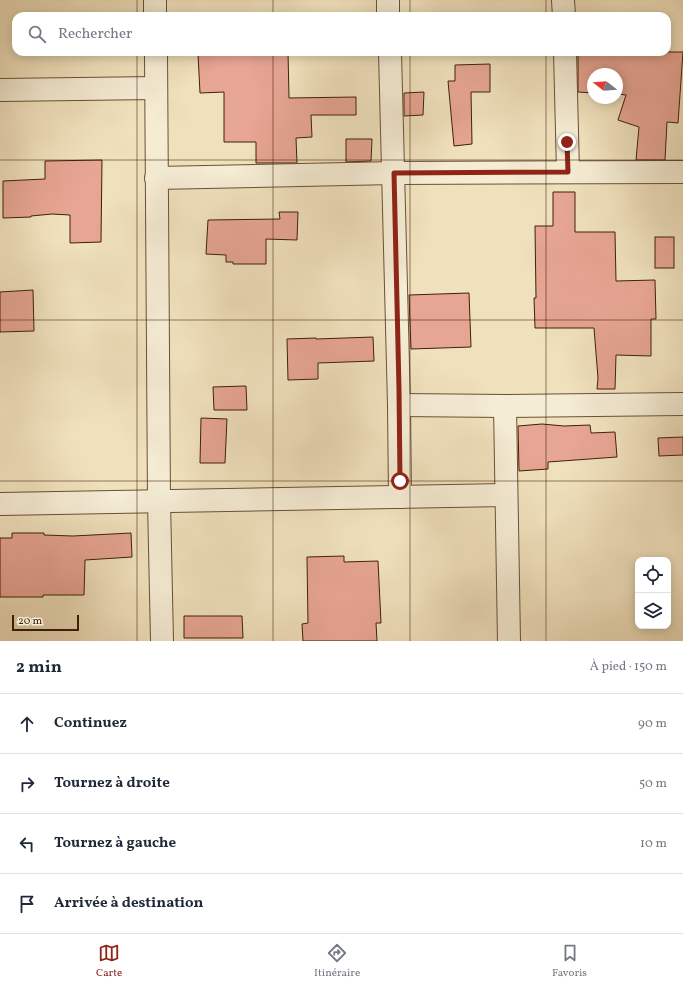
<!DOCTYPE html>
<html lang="fr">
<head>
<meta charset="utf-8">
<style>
	:root { --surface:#fff; --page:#f6f6f7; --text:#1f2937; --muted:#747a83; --line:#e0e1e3; --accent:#8f2418 }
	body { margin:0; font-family:Vollkorn,serif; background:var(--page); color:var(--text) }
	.controls { position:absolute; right:12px; bottom:12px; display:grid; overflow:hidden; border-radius:8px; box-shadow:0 2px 10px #0003 }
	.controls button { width:36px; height:36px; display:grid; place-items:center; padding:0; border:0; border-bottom:1px solid var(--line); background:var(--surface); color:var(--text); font:20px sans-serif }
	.compass { position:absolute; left:587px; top:68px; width:36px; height:36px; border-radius:50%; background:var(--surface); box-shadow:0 2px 10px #0003; rotate:287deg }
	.scale { position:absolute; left:12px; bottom:10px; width:67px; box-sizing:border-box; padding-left:4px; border:2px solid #3f2008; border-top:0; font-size:11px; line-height:14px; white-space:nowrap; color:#3f2008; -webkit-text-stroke:3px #f5ecd4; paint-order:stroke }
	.stop { position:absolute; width:12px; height:12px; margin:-9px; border:3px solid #8f2418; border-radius:50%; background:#fff }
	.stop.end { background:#8f2418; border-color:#fff; box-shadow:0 1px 4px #0008 }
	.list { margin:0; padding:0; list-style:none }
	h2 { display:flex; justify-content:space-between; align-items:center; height:52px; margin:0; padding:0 16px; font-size:17px }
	h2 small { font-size:13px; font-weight:400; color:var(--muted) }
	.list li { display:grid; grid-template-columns:26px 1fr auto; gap:12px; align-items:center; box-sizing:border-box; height:60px; padding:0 16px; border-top:1px solid var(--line) }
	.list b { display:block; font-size:15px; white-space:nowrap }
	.list em { font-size:13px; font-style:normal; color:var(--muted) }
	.icon { flex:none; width:22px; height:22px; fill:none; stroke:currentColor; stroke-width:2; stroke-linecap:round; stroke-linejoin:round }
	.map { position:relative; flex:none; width:683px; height:641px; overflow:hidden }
	.search { position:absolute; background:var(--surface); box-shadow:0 2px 10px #0003; left:12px; right:12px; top:12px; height:44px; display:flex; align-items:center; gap:10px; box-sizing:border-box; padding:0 14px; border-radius:12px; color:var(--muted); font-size:15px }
	.sheet { height:292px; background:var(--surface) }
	nav { display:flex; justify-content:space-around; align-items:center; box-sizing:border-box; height:56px; border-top:1px solid var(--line); background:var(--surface); font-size:11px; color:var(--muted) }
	nav a { display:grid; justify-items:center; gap:2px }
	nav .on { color:var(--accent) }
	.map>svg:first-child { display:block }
	.building { fill:#e7a593; stroke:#3f2008 }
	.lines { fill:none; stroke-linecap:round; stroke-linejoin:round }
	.minor-casing { stroke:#6b5035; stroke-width:24 }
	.minor { stroke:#f5ecd4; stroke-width:22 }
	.route { stroke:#8f2418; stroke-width:5 }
	.grid { fill:none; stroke:#3f2008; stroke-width:1; stroke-opacity:0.55 }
</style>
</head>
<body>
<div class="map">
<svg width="683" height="641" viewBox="0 0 683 641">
	<rect width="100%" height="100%" fill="#f0e1bd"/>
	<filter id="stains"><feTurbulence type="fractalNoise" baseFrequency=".005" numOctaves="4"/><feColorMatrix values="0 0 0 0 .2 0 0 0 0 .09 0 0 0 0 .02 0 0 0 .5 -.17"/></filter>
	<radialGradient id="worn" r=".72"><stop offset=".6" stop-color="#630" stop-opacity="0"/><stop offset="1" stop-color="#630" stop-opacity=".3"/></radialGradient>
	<g class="building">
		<path d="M237 52H288L289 98 356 97V115H311L312 137 296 138 297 163H256V142H224V92L200 93 198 54Z"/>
		<path d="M578 52H683L678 123 667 122 665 160H636L639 127 618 120 626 95 617 94V74H593V93L578 92Z"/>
		<path d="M490 64V92H471L472 144 454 146 448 81H455V65Z"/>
		<path d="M424 92 423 115 404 116V93Z"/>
		<path d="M346 139H372L371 161 346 162Z"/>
		<path d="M102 160 101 242 70 243V215L52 214 31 216V217L3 218V181L45 179V161Z"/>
		<path d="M553 192H575V232H615L616 281 655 280 656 319H651V356L616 355 615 389H597L598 378 594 328H535L534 298H536L535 226H553Z"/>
		<path d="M279 212H298L297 240 266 239V264H233V262H226V255L206 254 208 220 280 219Z"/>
		<rect x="655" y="237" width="19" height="31"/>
		<path d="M33 290 34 331 0 332V292Z"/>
		<path d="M469 293 471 347 411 349 409 295Z"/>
		<path d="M373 337 374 361 318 363V379L288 380 287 339 316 338V339Z"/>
		<path d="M246 386 247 410H214L213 387Z"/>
		<path d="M201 418 227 419 225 463H200Z"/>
		<path d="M542 424 564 426 590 425 591 433 615 432 617 457 548 462V469L519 471 518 426Z"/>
		<path d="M683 437V455L659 456 658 438Z"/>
		<path d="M12 533H44V535L73 536 131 533 132 557 85 560 84 595H43V597H0V538H12Z"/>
		<path d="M344 556V562L378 561 381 623H376L377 641H303L302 624 308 623 307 557Z"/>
		<path d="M184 616H242L243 638H184Z"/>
	</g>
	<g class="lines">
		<g class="minor-casing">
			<g id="minor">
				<path d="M155 0V16"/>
				<path d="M388 0V16"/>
				<path d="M563 0 564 16"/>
				<path d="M156 52 159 501 162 641"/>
				<path d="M390 52 399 405 400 497"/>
				<path d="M565 52 568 172"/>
				<path d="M0 90 156 88"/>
				<path d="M156 178 394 173 683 172"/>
				<path d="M399 405 505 406 683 404"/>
				<path d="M505 406 509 641"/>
				<path d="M0 504 506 495"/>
			</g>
		</g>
		<use href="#minor" class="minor"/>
	</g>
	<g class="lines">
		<path class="route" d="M400 481 399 389 394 173 568 172 567 142"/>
	</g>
	<path class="grid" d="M137 0V16M273 0V16M410 0V16M546 0V16M137 52V641M273 52V641M410 52V641M546 52V641M0 160H683M0 320H683M0 481H683"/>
	<rect width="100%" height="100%" filter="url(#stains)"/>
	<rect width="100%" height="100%" fill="url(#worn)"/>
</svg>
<div class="controls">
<button><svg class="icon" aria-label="locate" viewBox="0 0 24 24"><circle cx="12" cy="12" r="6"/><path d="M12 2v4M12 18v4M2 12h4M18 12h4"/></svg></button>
<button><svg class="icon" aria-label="layers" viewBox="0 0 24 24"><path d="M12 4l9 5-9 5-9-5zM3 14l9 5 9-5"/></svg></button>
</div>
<svg class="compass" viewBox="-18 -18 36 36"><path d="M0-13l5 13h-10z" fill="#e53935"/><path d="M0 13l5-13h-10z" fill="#747a83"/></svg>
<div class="scale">20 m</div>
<div class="stop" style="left:400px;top:481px"></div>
<div class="stop end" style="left:567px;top:142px"></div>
<div class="search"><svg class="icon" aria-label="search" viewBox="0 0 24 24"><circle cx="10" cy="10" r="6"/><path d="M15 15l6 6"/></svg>Rechercher</div>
</div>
<section class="sheet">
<h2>2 min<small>À pied · 150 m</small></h2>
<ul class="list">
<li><svg class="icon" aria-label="ahead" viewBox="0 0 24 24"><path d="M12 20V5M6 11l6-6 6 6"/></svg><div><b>Continuez</b></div><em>90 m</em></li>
<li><svg class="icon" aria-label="right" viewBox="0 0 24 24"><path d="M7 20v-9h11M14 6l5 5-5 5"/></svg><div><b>Tournez à droite</b></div><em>50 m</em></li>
<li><svg class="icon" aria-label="left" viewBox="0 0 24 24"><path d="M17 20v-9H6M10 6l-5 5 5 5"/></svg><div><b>Tournez à gauche</b></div><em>10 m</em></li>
<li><svg class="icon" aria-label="arrive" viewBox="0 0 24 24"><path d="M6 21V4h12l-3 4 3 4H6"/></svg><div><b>Arrivée à destination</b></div></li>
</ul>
</section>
<nav>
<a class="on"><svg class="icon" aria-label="map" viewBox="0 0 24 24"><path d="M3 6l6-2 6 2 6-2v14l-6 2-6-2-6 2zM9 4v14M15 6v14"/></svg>Carte</a>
<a><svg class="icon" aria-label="directions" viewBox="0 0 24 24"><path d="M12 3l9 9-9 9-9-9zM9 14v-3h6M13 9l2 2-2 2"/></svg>Itinéraire</a>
<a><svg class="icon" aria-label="saved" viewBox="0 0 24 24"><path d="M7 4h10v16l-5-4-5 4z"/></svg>Favoris</a>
</nav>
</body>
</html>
